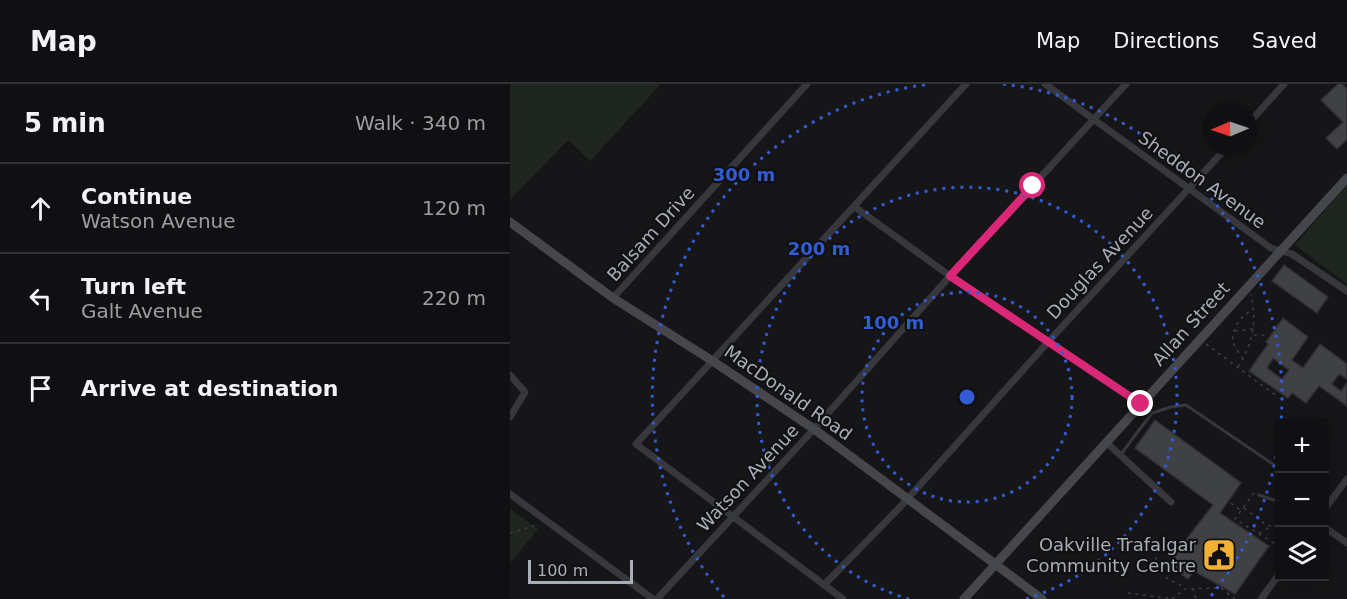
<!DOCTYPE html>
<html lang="en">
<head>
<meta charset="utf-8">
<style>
	:root { --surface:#101012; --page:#19191b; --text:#f1f3f6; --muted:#9c9d9f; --line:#303032 }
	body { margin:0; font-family:"DejaVu Sans",sans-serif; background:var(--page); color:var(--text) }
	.controls { position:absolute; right:18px; bottom:18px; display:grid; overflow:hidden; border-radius:0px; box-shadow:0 3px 15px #0003 }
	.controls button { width:54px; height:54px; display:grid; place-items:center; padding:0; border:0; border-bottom:2px solid var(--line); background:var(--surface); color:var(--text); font:30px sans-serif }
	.compass { position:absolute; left:693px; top:18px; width:54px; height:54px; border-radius:50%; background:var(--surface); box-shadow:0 3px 15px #0003; rotate:268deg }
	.scale { position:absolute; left:18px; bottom:15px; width:105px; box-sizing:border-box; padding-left:6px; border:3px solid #a8adb8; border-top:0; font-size:16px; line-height:21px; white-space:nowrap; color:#a8adb8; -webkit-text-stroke:4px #111113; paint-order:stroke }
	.stop { position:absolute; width:18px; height:18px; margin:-14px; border:4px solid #db2777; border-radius:50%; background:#fff }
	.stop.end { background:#db2777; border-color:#fff; box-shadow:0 2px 6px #0008 }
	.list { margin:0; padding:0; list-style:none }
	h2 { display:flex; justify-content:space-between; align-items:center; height:78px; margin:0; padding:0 24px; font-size:26px }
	h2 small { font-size:20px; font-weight:400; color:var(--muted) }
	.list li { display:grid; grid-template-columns:39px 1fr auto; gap:18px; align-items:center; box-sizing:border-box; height:90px; padding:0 24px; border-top:2px solid var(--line) }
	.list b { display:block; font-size:22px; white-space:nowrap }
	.list p { margin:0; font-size:20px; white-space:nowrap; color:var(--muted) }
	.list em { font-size:20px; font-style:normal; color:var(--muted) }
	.icon { flex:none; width:33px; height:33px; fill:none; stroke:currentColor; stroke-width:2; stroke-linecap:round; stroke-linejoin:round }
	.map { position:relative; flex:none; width:837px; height:515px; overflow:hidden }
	header { display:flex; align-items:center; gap:36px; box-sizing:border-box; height:84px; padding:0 30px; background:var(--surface); border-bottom:2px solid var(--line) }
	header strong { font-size:28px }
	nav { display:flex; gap:33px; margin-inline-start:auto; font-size:21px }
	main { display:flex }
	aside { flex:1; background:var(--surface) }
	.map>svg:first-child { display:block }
	.green { fill:#1e261f }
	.building { fill:#404145; stroke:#303034; stroke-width:1.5; fill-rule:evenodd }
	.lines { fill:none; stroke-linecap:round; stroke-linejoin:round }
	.path { stroke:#3d3f44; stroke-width:1.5; stroke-dasharray:3 4.5; stroke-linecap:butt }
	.lane { stroke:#37383d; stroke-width:3 }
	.street { stroke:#37383d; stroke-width:7 }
	.secondary { stroke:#45474d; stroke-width:9 }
	.route { stroke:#db2777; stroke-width:8 }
	.ring { fill:none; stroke:#325cd3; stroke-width:3; stroke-dasharray:3 6 }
	.labels { text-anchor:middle; stroke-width:4.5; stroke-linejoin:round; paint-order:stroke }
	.street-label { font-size:18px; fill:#a8adb8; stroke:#111113 }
	.poi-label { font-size:18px; fill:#a8adb8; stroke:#111113; text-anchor:end }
	.centre { fill:#325cd3; stroke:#111113; stroke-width:3 }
	.ring-label { font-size:18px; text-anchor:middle; font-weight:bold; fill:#325cd3; stroke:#111113; stroke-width:4.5; stroke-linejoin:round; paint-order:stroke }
</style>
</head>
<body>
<header>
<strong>Map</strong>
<nav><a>Map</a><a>Directions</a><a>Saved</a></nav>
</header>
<main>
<aside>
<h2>5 min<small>Walk · 340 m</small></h2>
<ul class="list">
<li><svg class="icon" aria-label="ahead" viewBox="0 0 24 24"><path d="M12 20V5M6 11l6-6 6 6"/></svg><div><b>Continue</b><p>Watson Avenue</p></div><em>120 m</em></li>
<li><svg class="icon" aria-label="left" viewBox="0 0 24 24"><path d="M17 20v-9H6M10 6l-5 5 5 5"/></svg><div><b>Turn left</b><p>Galt Avenue</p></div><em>220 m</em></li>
<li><svg class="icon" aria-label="arrive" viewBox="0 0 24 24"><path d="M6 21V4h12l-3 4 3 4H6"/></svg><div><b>Arrive at destination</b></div></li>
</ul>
</aside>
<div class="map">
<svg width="837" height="515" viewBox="0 0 837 515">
	<rect width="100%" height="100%" fill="#161618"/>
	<g class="green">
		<path d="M0 0H151L80 77 58 56 0 116Z"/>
		<path d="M837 101V200L785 161Z"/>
		<path d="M0 425 28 445 0 479Z"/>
	</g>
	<g class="building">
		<path d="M828 0H832L837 5V55L827 65 816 54 833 38 811 16Z"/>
		<path d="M774 181 818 213 807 229 762 197Z"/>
		<path d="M773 234 798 253 782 276 793 284 810 260 837 280V295L829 290 822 300 831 307 837 299V322L809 302 796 319 782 309 778 314 739 287 758 260 756 258ZM763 274 779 286 772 295 757 284Z"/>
		<path d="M645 336 731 399 710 429 759 462 725 510 684 487 678 495 657 480 703 421 625 364Z"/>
	</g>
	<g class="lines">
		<g class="path">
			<path d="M725 247 744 245"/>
			<path d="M744 251H753L757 254"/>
			<path d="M696 260 768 313"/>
			<path d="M733 275C730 270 724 263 723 257 721 245 732 230 743 226"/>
			<path d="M728 283C743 259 747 238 741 210"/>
			<path d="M744 409 725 435 770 463"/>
			<path d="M721 419 730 426"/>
			<path d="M734 424 755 440 770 445"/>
			<path d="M0 449 27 441"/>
			<path d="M749 449 760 443"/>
			<path d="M645 473 657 494 675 504"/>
			<path d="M683 504 686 515"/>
			<path d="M618 509 664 515"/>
			<path d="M662 515 675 505 711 504 725 515"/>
		</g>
		<g class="lane">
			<path d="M633 321 642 329 661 323 676 321 770 385"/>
			<path d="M611 370 642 329"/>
			<path d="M749 411 770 418"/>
		</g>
		<g class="street">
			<path d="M535 0 761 164 782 170 837 207"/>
			<path d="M738 40 774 0"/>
			<path d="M345 123 440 192 631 319"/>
			<path d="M103 214 297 0"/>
			<path d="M0 291 15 308 0 333"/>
			<path d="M596 358 661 418"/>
			<path d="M0 410 143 515"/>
			<path d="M814 426 837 395"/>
			<path d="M814 443 837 459"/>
			<path d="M314 501 392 421 539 257 717 63"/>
			<path d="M147 515 304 345 440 192 616 0"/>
			<path d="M333 515 126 360 456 0"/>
			<path d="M751 515 770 489"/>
		</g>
		<g class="secondary">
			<path d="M0 138 103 214 201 276 304 345 532 515"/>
			<path d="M454 515 837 94"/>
		</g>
	</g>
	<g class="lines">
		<path class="route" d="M523 102 440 192 631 320"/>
	</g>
	<g class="ring">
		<circle cx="457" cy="313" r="105"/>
		<path d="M399 515A210 210 0 1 1 515 515"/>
		<path d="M769 354A315 315 0 0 1 700 513M214 513A315 315 0 0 1 421 0M493 0A315 315 0 0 1 771 338"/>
	</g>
	<defs>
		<g id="civic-square" transform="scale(1.725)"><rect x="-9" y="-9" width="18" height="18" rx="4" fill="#f2b134" stroke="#111113"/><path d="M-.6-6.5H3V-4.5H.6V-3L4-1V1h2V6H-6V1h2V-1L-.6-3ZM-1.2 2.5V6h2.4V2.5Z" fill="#111"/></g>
	</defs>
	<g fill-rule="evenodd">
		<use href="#civic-square" x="709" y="471"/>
	</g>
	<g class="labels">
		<g class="street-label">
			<text transform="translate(692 96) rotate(36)" y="6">Sheddon Avenue</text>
			<text transform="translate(141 150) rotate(-48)" y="6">Balsam Drive</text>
			<text transform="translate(590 179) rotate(-47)" y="6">Douglas Avenue</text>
			<text transform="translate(681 240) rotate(-48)" y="6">Allan Street</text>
			<text transform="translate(278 309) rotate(35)" y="6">MacDonald Road</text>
			<text transform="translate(238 394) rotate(-47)" y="6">Watson Avenue</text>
		</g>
		<g class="poi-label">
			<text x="686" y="467">Oakville Trafalgar<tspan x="686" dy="21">Community Centre</tspan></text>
		</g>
	</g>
	<circle cx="457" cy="313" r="9" class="centre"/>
	<g class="ring-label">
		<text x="234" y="97">300 m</text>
		<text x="309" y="171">200 m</text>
		<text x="383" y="245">100 m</text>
	</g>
</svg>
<div class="controls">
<button>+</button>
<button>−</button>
<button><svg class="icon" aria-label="layers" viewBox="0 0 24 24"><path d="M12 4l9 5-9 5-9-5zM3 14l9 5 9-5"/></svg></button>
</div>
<svg class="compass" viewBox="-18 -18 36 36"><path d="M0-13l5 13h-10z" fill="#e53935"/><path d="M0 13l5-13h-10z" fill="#9c9d9f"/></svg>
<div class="scale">100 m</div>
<div class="stop" style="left:523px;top:102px"></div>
<div class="stop end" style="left:631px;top:320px"></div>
</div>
</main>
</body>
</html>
